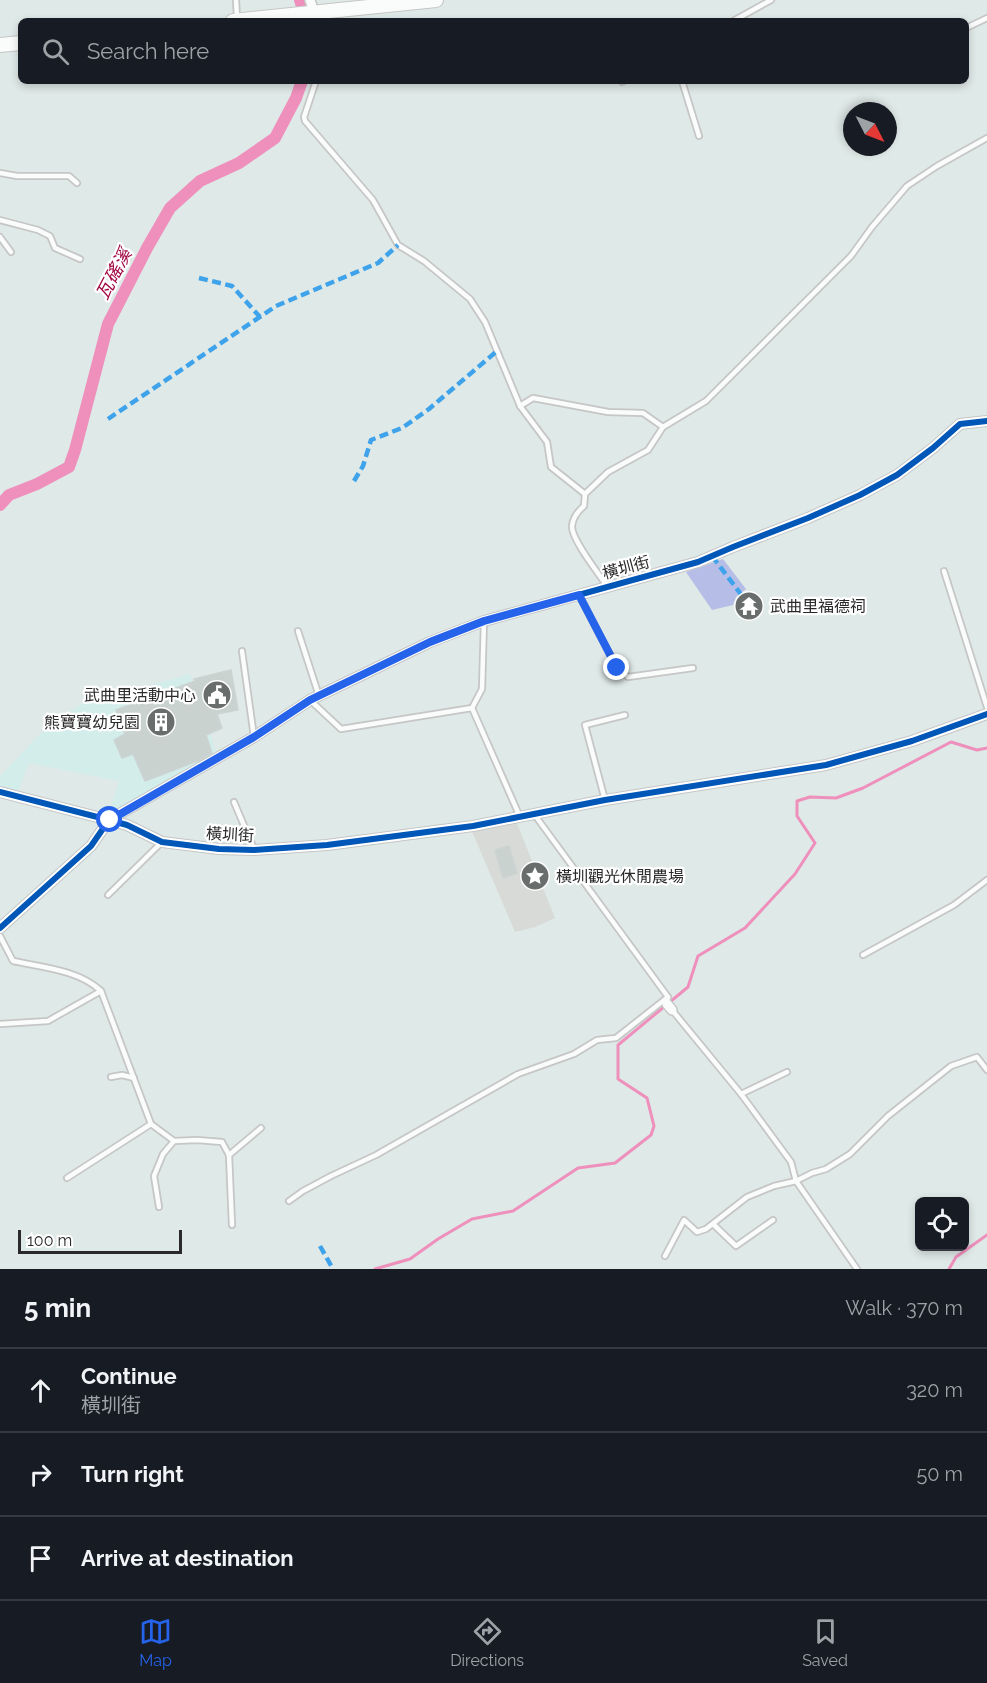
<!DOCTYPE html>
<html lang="en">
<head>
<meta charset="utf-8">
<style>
	:root { --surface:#171b24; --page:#242831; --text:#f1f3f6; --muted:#9ea1a6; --line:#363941; --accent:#2563eb }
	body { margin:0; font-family:Raleway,"Noto Sans TC",sans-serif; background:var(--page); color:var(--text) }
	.controls { position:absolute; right:18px; bottom:18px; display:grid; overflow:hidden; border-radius:9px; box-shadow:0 3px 9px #0003 }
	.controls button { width:54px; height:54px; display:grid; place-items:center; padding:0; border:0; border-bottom:2px solid var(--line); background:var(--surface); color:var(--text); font:30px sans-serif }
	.compass { position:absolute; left:843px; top:102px; width:54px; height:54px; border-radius:50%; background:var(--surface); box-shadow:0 3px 9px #0003; rotate:132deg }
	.scale { position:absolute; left:18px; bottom:15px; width:164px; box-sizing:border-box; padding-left:6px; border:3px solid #2a2a2a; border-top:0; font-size:16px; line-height:21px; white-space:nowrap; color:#2a2a2a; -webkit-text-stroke:4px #fff; paint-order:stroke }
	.stop { position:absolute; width:18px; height:18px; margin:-14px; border:4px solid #2563eb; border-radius:50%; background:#fff }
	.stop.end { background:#2563eb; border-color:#fff; box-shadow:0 2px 6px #0008 }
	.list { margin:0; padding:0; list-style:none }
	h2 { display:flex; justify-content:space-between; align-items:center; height:78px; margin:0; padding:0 24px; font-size:26px }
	h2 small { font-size:20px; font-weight:400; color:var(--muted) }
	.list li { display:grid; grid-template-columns:39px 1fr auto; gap:18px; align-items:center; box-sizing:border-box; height:84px; padding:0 24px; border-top:2px solid var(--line) }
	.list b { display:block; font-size:22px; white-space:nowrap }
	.list p { margin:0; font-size:20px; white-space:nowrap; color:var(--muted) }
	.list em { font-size:20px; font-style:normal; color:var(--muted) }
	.icon { flex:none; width:33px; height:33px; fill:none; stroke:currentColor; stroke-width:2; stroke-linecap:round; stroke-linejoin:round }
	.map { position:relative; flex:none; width:987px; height:1269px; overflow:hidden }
	.search { position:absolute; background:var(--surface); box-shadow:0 3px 9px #0003; left:18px; right:18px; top:18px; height:66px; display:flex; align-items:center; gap:15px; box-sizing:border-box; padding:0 21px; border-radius:9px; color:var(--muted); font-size:22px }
	.sheet { height:330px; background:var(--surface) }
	nav { display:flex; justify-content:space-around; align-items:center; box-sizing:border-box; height:84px; border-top:2px solid var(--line); background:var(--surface); font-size:16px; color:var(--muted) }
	nav a { display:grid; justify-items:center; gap:3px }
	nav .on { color:var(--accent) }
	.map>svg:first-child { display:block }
	.industrial { fill:#d7dad6 }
	.education { fill:#d3edeb }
	.green { fill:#b6bee7 }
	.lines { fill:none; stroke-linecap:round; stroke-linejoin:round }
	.stream { stroke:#ee8fbc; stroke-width:3 }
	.canal { stroke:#ee8fbc; stroke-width:12 }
	.building { fill:#cad2d0; stroke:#cbd4d2; stroke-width:1.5 }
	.service-casing { stroke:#c5c6c5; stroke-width:8 }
	.minor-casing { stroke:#c5c6c5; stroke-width:12 }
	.secondary-casing { stroke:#c5c6c5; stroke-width:16 }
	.service { stroke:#fafcfb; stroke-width:4.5 }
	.minor { stroke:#fafcfb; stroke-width:9 }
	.secondary { stroke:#fafcfb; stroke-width:14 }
	.quiet { stroke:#3ea3eb; stroke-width:4.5; stroke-dasharray:9 4.5; stroke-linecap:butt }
	.cycleway-casing { stroke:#fff; stroke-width:10 }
	.cycleway { stroke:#0057b8; stroke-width:6 }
	.route { stroke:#2563eb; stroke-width:8 }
	.labels { text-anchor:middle; stroke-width:4.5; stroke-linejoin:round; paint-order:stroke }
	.street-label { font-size:16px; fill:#2a2a2a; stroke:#fff }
	.poi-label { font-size:16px; fill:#2a2a2a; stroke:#fff; text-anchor:start }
	.water-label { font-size:18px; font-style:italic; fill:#a20641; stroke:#fff }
</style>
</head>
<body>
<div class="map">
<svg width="987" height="1269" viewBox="0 0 987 1269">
	<rect width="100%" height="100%" fill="#dfe9e7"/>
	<path class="industrial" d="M516 821 555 918 535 927 515 932 471 829Z"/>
	<path class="education" d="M190 674 217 755 108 816 119 781 29 763 17 793 0 790V776L40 734 70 711 90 699 112 696Z"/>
	<path class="green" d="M723 559 746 589 736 597 733 605 712 610 686 572Z"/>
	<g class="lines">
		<g class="stream">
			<path d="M375 1269 410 1259 438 1239 472 1219 513 1211 578 1168 615 1163 651 1135 654 1126 647 1098 618 1079V1045L688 987 698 956 745 928 795 874 815 843 797 816V801L810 797 836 798 863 788 951 742 977 750 987 748"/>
			<path d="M949 1269 956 1257 987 1235"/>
		</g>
		<g class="canal">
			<path d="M300 0 307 21"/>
			<path d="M0 505 9 495 37 484 69 467 75 450 108 324 147 248 170 208 200 181 239 163 275 138 296 98 302 81"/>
		</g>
	</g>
	<g class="building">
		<path d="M231 670 238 710 217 714 222 728 206 735 212 753 200 760 145 781 133 754 122 758 114 740 125 734 116 710 195 681 194 679Z"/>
		<path d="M509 846 517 873 503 878 495 850Z"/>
	</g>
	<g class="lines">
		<g class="service-casing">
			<g id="service">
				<path d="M236 0 237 18"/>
				<path d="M733 21 771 0"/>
				<path d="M966 28 987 18"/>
				<path d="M316 81 304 117 305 121 373 200 398 245 424 261 470 299 485 322 520 406 547 442 551 467 585 494"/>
				<path d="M682 81 699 136"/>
				<path d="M622 82 624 81"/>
				<path d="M0 173 17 176H69L77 183"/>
				<path d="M0 220 38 230 50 236 55 248 80 259"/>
				<path d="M0 237 11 252"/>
				<path d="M520 406 533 398 608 412 643 413 663 427"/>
				<path d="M944 571 987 707"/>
				<path d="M607 586C599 574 571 539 572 526 573 517 578 511 584 506L585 494 608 472 648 450 663 427 706 401 851 256 872 227 907 186 937 166 987 138"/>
				<path d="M579 595 617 668 628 677 693 668"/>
				<path d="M484 621 482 689 472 708 520 817"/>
				<path d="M298 631 319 696"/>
				<path d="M242 651 254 737"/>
				<path d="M310 700 341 729 472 708"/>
				<path d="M605 800 585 725 625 715"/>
				<path d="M234 802 254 849"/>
				<path d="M534 814 668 997V998"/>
				<path d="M108 895 162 842"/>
				<path d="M0 936 13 961C41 967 79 970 101 991L151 1124 174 1141 197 1140 222 1142 229 1155 232 1225"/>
				<path d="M863 955 954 905 987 880"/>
				<path d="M672 1010 741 1094 791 1162 796 1181 857 1269"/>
				<path d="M0 1024 48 1021 101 991"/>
				<path d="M111 1077 122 1075 134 1078"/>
				<path d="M741 1094 787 1072"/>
				<path d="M229 1155 261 1128"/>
				<path d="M67 1178 151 1124"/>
				<path d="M289 1201 303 1191 331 1176 376 1155 518 1074 574 1054 597 1040 616 1038 668 997"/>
				<path d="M159 1207 154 1176 163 1154 174 1141"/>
				<path d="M713 1224 736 1246 773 1220"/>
				<path d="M665 1256 684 1220 697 1232 706 1229 747 1197 774 1186 796 1181 812 1173 826 1169 850 1154 888 1116 951 1066 977 1057 987 1070"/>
			</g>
		</g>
		<g class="minor-casing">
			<g id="minor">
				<path d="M310 0 314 12"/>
				<path d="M0 792 109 820 127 825 162 842 219 849 254 850 327 845 473 826 605 800 826 765 912 741 987 714"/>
				<path d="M0 928 91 846 109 820 254 737 310 700 430 642 484 621 698 562 733 547 808 518 860 495 897 475 933 448 960 424 987 421"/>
				<path d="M667 1004 672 1010"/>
			</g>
		</g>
		<g class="secondary-casing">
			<g id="secondary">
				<path d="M233 21 436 0"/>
				<path d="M0 45 21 43"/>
			</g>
		</g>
		<use href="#service" class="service"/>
		<use href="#minor" class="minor"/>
		<use href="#secondary" class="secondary"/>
		<g class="quiet">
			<path d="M199 278 232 286 260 317"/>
			<path d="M108 419 276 306 378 263 398 245"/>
			<path d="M354 481 363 466 371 440 402 428 429 409 497 351"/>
			<path d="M712 556 743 597"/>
			<path d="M320 1246 333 1269"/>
		</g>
		<g class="cycleway-casing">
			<g id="cycleway">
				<path d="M0 792 109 820 127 825 162 842 219 849 254 850 327 845 473 826 605 800 826 765 912 741 987 714"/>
				<path d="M0 928 91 846 109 820 254 737 310 700 430 642 484 621 698 562 733 547 808 518 860 495 897 475 933 448 960 424 987 421"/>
			</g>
		</g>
		<use href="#cycleway" class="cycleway"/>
	</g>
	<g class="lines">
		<path class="route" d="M110 820 254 737 310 700 430 642 484 621 579 595 617 668"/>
	</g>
	<defs>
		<g id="temple-disc" transform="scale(1.5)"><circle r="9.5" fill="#696d6c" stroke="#fff"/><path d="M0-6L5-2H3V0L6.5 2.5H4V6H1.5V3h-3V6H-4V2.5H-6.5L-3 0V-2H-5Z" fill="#fff"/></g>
		<g id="civic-disc" transform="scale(1.5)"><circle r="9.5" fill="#696d6c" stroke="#fff"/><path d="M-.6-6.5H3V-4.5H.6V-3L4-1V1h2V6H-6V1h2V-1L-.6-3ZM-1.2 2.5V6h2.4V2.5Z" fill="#fff"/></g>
		<g id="building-disc" transform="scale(1.5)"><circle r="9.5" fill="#696d6c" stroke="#fff"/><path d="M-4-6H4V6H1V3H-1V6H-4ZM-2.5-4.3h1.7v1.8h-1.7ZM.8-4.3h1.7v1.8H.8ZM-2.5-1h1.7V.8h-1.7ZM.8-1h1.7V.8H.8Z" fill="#fff"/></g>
		<g id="sight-disc" transform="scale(1.5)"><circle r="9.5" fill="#696d6c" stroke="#fff"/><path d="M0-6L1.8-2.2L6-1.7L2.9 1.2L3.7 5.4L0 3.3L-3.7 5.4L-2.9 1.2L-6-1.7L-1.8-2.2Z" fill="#fff"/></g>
	</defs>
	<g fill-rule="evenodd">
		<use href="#temple-disc" x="749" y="606"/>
		<use href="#civic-disc" x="217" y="695"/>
		<use href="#building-disc" x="161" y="722"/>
		<use href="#sight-disc" x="535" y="876"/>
	</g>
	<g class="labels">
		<g class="street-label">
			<text transform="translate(626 567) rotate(-15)" y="6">橫圳街</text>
			<text transform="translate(230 834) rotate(3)" y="6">橫圳街</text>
		</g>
		<g class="poi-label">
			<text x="770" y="612">武曲里福德祠</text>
			<text x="196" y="701" text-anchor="end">武曲里活動中心</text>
			<text x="140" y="728" text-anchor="end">熊寶寶幼兒園</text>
			<text x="556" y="882">橫圳觀光休閒農場</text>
		</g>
		<g class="water-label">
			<text transform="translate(114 274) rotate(-62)" y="6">瓦磘溪</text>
		</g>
	</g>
</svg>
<div class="controls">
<button><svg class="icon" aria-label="locate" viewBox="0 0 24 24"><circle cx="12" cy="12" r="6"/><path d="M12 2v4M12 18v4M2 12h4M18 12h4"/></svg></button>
</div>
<svg class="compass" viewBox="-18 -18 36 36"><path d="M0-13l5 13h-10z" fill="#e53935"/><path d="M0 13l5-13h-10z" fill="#9ea1a6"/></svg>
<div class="scale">100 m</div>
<div class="stop" style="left:110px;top:820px"></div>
<div class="stop end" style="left:617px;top:668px"></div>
<div class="search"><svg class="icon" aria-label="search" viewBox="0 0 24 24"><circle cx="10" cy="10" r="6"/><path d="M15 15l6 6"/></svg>Search here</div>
</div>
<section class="sheet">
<h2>5 min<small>Walk · 370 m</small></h2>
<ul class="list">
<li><svg class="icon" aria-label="ahead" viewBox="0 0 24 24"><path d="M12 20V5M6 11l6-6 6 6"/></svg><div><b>Continue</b><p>橫圳街</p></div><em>320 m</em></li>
<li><svg class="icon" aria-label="right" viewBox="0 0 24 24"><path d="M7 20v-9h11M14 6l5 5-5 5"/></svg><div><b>Turn right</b></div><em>50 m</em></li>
<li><svg class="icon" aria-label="arrive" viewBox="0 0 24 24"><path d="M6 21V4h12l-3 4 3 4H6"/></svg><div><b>Arrive at destination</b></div></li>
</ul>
</section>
<nav>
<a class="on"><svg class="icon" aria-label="map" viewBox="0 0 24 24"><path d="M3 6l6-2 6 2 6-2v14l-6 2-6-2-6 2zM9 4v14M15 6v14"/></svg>Map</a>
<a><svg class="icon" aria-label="directions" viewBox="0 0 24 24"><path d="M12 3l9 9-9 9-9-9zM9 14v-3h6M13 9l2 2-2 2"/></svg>Directions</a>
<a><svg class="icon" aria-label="saved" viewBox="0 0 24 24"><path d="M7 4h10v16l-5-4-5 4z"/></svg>Saved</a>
</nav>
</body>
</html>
